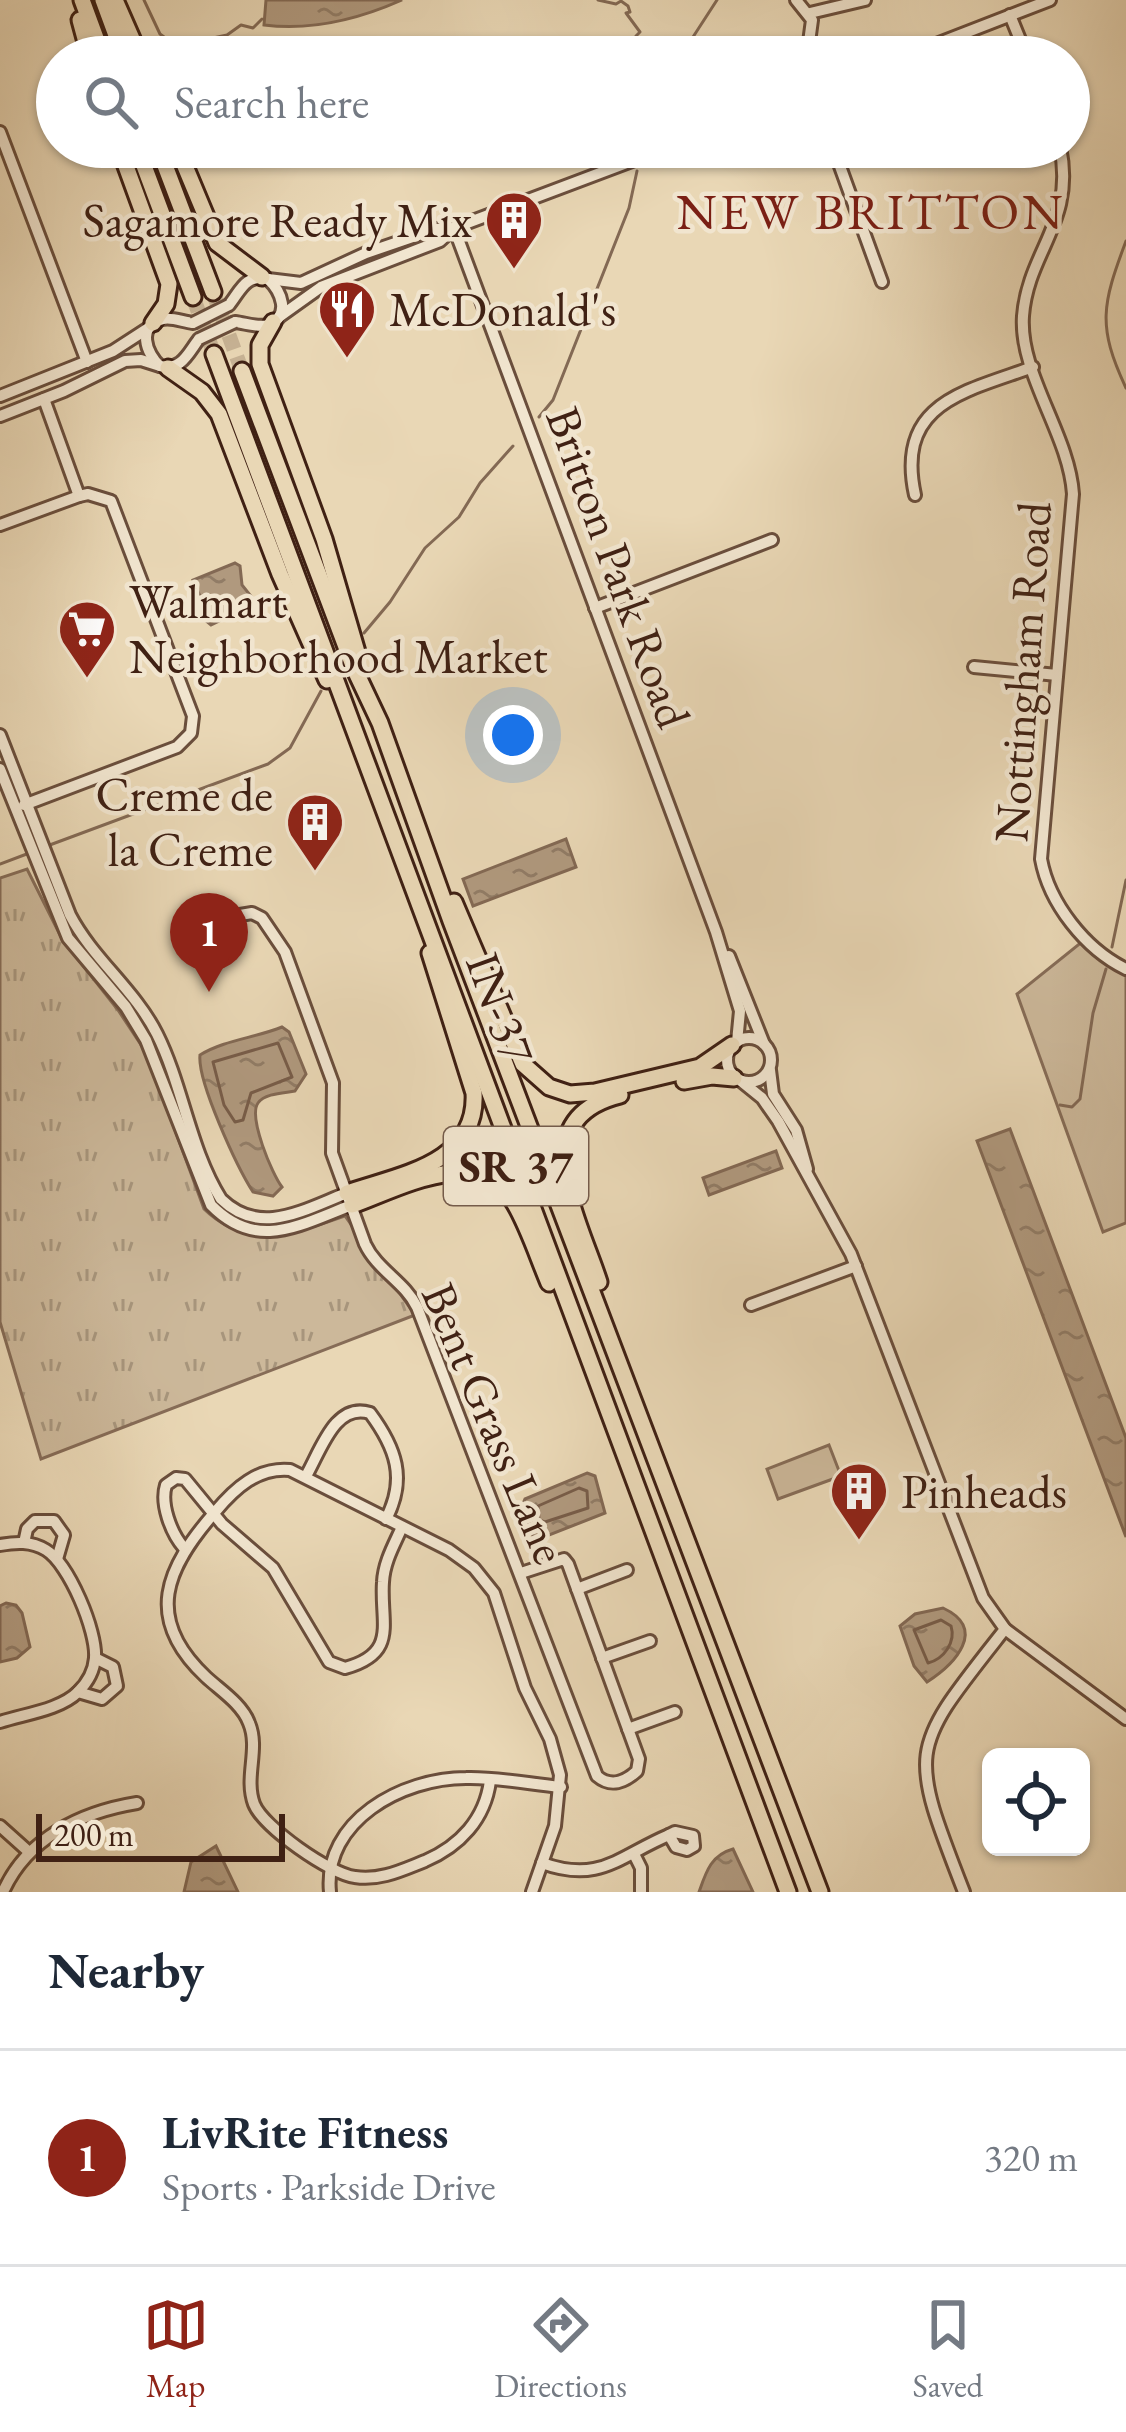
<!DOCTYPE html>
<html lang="en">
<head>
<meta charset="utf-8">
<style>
	:root { --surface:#fff; --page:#f6f6f7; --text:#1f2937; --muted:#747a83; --line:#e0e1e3; --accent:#8f2418 }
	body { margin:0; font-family:"EB Garamond",serif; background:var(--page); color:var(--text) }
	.controls { position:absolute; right:36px; bottom:36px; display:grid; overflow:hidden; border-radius:18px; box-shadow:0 3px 9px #0004 }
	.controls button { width:108px; height:108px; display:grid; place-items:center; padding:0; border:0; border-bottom:3px solid var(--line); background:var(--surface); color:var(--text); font:60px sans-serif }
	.scale { position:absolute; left:36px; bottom:30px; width:249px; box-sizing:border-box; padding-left:12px; border:6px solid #402114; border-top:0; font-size:33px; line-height:42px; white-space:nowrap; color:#402114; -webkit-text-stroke:9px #f1e5cf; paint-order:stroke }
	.you { position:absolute; left:513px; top:735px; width:42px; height:42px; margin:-30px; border:9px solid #fff; border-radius:50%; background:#1a73e8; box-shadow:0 0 0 18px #1a73e833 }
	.badge { display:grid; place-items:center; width:78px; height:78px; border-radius:50%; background:var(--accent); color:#fff; font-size:39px; font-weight:700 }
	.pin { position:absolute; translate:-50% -99px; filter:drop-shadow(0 3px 6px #0008) }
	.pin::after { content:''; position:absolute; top:63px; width:42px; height:36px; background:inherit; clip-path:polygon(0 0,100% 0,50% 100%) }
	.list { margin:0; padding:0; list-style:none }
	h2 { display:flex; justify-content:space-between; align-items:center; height:156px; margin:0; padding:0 48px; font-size:51px }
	h2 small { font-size:39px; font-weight:400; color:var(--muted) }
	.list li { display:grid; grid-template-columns:78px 1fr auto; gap:36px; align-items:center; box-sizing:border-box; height:216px; padding:0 48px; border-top:3px solid var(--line) }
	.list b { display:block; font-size:45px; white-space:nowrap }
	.list p { margin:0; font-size:39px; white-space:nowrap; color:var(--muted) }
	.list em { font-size:39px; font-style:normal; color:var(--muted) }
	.icon { flex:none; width:66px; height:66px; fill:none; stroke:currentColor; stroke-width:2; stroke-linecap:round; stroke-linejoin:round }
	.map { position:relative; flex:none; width:1126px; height:1892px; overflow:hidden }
	.search { position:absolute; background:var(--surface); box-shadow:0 3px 9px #0004; left:36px; right:36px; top:36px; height:132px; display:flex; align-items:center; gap:30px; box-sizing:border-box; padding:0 42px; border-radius:66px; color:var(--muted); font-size:45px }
	.sheet { height:372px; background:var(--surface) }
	nav { display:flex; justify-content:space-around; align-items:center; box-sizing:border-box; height:168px; border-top:3px solid var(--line); background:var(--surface); font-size:33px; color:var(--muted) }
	nav a { display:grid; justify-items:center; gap:6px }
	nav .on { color:var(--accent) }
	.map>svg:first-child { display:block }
	.grass { fill:url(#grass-tufts); stroke:#866c57; stroke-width:3 }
	.green { fill:#ccb89a; stroke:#866c57; stroke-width:3 }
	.water { fill:url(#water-ripples); stroke:#836954; stroke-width:3 }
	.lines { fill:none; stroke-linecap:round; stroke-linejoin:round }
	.shore { stroke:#785d49; stroke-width:3 }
	.stream { stroke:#836954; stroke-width:3 }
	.highway-tunnel { stroke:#c7b395; stroke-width:15; stroke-dasharray:15 8; stroke-linecap:butt }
	.minor-casing { stroke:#6a4e3c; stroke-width:16 }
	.highway-casing { stroke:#402114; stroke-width:21 }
	.minor { stroke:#f1e5cf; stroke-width:10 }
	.highway { stroke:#e9d7b5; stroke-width:15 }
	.minor-bridge-casing { stroke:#6a4e3c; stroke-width:16; stroke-linecap:butt }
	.minor-bridge { stroke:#f1e5cf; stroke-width:10 }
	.labels { text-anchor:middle; stroke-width:9; stroke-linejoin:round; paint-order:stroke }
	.shield { fill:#f1e5cf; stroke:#755c4c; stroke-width:3 }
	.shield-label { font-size:45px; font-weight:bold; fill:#402114 }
	.poi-label { font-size:48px; fill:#402114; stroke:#f1e5cf; text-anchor:start }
	.street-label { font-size:48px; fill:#402114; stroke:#f1e5cf }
	.neighbourhood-label { font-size:51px; letter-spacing:3px; fill:#7a1f14; stroke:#f1e5cf }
</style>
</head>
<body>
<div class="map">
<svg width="1126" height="1892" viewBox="0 0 1126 1892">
	<defs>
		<pattern id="grass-tufts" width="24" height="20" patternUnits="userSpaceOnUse" patternTransform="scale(3)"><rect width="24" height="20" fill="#ccb89a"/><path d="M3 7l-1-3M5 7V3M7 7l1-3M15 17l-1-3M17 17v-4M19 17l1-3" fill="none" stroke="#a7957c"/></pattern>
		<pattern id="water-ripples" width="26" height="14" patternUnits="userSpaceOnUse" patternTransform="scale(3)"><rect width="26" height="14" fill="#b0997e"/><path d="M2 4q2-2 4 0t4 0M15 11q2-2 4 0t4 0" fill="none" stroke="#917c66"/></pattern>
	</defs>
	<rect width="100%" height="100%" fill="#e9d7b5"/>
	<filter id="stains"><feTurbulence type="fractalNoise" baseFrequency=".00167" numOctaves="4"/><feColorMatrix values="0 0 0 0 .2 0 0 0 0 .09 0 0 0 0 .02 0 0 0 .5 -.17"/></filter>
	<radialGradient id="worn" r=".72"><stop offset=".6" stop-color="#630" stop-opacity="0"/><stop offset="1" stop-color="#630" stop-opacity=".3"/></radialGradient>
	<path class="grass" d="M27 869 62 939 118 1010 147 1054 204 1209C247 1251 294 1234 345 1216L415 1315 41 1459 0 1322V878Z"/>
	<g class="green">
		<path d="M1083 941 1103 962 1126 975V1223L1103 1232 1017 994Z"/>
		<path d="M829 1445 841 1476 778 1499 767 1469Z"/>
	</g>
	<g class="water">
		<path d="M266 0H402C357 20 311 31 264 25Z"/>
		<path d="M235 563 240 566 242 585 254 600 252 605 211 625 205 620 203 603 193 580Z"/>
		<path d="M566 839 576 867 473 906 463 879Z"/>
		<path d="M282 1027 289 1032 306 1074 295 1091C285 1093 265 1093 258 1103 248 1117 272 1174 282 1187L273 1196 253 1192C237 1167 197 1081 200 1055 224 1040 255 1038 282 1027Z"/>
		<path d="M1010 1129 1126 1438V1537L977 1141Z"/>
		<path d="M776 1151 782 1168 709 1195 703 1178Z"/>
		<path d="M587 1473 595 1476 605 1513 544 1537 533 1536 522 1506 525 1499Z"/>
		<path d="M6 1603 16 1605 22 1613 30 1647 17 1658 0 1662V1606Z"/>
		<path d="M943 1608C988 1629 955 1664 927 1682L914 1666 900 1626 915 1614Z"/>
		<path d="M216 1846 238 1892H184L191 1862Z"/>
		<path d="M733 1849 753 1892H699C706 1872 711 1855 733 1849Z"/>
	</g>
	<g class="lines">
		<g class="shore">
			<path d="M278 1043 292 1077 251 1093 243 1120 235 1122 224 1105 213 1062Z"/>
			<path d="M579 1488 587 1491 588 1508 545 1522 539 1520 538 1506Z"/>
			<path d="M941 1620 951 1626C956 1642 944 1659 928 1663L914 1630Z"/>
		</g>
		<g class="stream">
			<path d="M144 0 160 34 176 46 227 35 241 25 253 28 262 19"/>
			<path d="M598 0 616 4 621 1 628 6 630 12 626 13 640 32 636 36 643 41 645 57"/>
			<path d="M692 57 693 37 717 0"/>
			<path d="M1126 241C1102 305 1097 326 1126 388"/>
			<path d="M539 417 553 400 629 208 637 171"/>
			<path d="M364 633 390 602 425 548 459 517 480 483 513 446"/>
			<path d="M47 846 268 764 290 748 321 691"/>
			<path d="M0 864 32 852"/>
			<path d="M1112 947 1126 880"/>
			<path d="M1060 1105 1072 1107 1080 1099 1093 1013 1106 969"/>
		</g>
		<g class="highway-tunnel">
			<path d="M213 292 242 371"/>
			<path d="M193 297 214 354"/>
		</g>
		<g class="minor-casing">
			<g id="minor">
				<path d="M796 0 812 20 807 57"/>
				<path d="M810 13 865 0"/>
				<path d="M1010 15 1027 57"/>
				<path d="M903 57 1050 0"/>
				<path d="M0 132 87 362"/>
				<path d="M833 147 882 282"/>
				<path d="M1060 147C1076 222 1028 251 1023 316 1019 374 1069 434 1073 494L1041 859C1049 903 1085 949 1126 969"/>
				<path d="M454 228 716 932 740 1011 737 1042"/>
				<path d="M268 279 301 283 366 253 436 229 454 228 669 147"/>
				<path d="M229 305C241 290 245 274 268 279 281 291 292 316 268 325 259 328 245 323 235 322"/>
				<path d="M279 317 321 287 440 241 454 228"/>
				<path d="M193 323C183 322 173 317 163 319 136 325 146 354 160 366 182 371 188 353 199 339"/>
				<path d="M0 396 113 351 150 327"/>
				<path d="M44 399 79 496"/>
				<path d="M0 416 64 391 125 361 141 360 160 366"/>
				<path d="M915 495C895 403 964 392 1033 367"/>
				<path d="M0 525 79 496 88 494 111 501 193 716 191 733 177 747 24 805"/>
				<path d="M595 608 772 540"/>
				<path d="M974 667 1057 675"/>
				<path d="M0 735 70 915C93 959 135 990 157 1034 183 1086 190 1150 221 1199 260 1237 303 1210 347 1193"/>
				<path d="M0 769 68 938 126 1007 146 1040 211 1205C257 1252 299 1225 352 1205"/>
				<path d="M240 915 252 913 262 918 285 952 333 1083 332 1153 365 1244C377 1270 405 1282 417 1307L597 1776C611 1788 625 1782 637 1771L639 1759 568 1564 564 1559 521 1573"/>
				<path d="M729 956 764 1044"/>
				<circle cx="749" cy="1060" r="22"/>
				<path d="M770 1070 773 1094 796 1130 807 1169"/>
				<path d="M741 1081 762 1098 778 1121 851 1254 983 1598 1005 1629 1126 1719"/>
				<path d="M751 1305 856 1266"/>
				<path d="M306 1476C321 1450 335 1402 370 1413 396 1448 407 1479 386 1519"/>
				<path d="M24 1543 27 1529 35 1521H54L64 1535 57 1559"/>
				<path d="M0 1545C16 1542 31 1541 46 1550 69 1564 97 1631 95 1658 94 1671 87 1683 78 1692 60 1710 24 1714 0 1722"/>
				<path d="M184 1548C171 1533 160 1504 166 1485L176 1478 185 1479 222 1524 273 1568 329 1662 345 1668C399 1653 380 1623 383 1582 384 1562 394 1545 402 1527"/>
				<path d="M577 1589 627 1570"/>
				<path d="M602 1658 650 1641"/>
				<path d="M78 1692 102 1699 117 1686 113 1667 95 1658"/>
				<path d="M628 1729 675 1712"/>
				<path d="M490 1781C485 1819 460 1846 425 1861 402 1870 380 1881 355 1877 330 1874 263 1827 254 1804 244 1777 260 1749 249 1723 242 1704 220 1690 206 1677 143 1618 166 1568 215 1512 235 1488 258 1467 290 1470L449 1550 474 1568 494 1593 525 1688 550 1739 560 1775 555 1826 532 1892"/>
				<path d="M0 1826 29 1852"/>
				<path d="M675 1832 693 1836 694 1846 687 1850 676 1847 669 1835Z"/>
				<path d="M634 1854 641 1868V1892"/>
				<path d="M542 1863C600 1884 619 1856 669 1835"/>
				<path d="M3 1892C27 1838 81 1812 137 1803"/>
				<path d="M330 1892C323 1821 402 1778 466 1778 497 1777 530 1784 561 1787"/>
				<path d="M964 1892C907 1746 909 1751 1005 1629"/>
			</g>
		</g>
		<g class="highway-casing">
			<g id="highway">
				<path d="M82 0 103 57"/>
				<path d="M103 0 124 57"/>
				<path d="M115 0 140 57"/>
				<path d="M80 20 90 57"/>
				<path d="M119 147 169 284 166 304 153 323"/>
				<path d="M137 147 193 297"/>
				<path d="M158 147 213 292"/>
				<path d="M177 147 217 243 262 277"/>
				<path d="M273 322 260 345V364L324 539 357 652"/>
				<path d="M214 354 788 1892"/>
				<path d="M168 368 202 392 219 414 280 574 327 680"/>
				<path d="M242 371 354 668 380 723 451 921 820 1892"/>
				<path d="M454 902 523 1064 549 1087 570 1094 595 1092 700 1067 732 1045"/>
				<path d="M684 1081 712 1076 734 1078"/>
				<path d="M347 1193C399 1175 478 1164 474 1093L430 953"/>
				<path d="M352 1205C400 1188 480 1142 515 1204 529 1228 538 1257 549 1283"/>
				<path d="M599 1282C579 1220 522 1119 620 1095"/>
			</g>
		</g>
		<use href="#minor" class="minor"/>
		<use href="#highway" class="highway"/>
		<g class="minor-bridge-casing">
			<g id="minor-bridge">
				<path d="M193 323 229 305"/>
				<path d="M199 339 235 322"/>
			</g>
		</g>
		<use href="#minor-bridge" class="minor-bridge"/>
	</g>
	<defs>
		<g id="building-pin" transform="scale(3)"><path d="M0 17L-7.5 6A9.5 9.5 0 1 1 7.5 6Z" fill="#8f2418" stroke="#f1e5cf"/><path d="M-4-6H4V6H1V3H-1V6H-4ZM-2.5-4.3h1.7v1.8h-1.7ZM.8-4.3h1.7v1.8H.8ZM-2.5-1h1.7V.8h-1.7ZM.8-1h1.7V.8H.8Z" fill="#fff"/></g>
		<g id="restaurant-pin" transform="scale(3)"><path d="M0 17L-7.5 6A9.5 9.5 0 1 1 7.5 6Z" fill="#8f2418" stroke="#f1e5cf"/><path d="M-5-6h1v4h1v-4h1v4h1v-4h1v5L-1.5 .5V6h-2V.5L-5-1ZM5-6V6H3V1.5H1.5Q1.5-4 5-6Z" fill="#fff"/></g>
		<g id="supermarket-pin" transform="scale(3)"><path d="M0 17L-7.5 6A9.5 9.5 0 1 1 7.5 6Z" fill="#8f2418" stroke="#f1e5cf"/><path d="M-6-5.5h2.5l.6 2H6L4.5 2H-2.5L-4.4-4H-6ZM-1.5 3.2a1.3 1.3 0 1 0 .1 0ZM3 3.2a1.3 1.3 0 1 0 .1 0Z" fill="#fff"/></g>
	</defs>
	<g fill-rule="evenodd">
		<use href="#building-pin" x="514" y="220"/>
		<use href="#restaurant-pin" x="347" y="309"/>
		<use href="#supermarket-pin" x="87" y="629"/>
		<use href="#building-pin" x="315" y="822"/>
		<use href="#building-pin" x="859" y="1491"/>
	</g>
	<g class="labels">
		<rect class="shield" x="444" y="1127" width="144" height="78" rx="9"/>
		<g class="shield-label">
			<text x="516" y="1182">SR 37</text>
		</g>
		<g class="poi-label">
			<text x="472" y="237" text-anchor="end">Sagamore Ready Mix</text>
			<text x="389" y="326">McDonald's</text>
			<text x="129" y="618">Walmart<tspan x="129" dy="55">Neighborhood Market</tspan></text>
			<text x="273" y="811" text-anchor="end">Creme de<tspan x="273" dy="55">la Creme</tspan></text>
			<text x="901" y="1508">Pinheads</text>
		</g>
		<g class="street-label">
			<text transform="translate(619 567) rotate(70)" y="17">Britton Park Road</text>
			<text transform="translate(1022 672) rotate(-86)" y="17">Nottingham Road</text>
			<text transform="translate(501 1008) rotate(70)" y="17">IN-37</text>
			<text transform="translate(495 1423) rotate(67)" y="17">Bent Grass Lane</text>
		</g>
		<g class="neighbourhood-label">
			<text x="871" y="229">NEW BRITTON</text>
		</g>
	</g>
	<rect width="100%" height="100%" filter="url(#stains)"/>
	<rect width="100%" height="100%" fill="url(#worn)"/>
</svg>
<div class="controls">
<button><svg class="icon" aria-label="locate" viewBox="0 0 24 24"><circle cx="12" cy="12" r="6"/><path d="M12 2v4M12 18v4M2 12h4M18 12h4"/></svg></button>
</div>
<div class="scale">200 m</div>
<div class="you"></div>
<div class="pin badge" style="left:209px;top:992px">1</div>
<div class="search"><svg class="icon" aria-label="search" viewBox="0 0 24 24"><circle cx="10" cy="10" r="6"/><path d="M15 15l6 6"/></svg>Search here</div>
</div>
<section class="sheet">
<h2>Nearby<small></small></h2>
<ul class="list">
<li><span class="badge">1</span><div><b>LivRite Fitness</b><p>Sports · Parkside Drive</p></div><em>320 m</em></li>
</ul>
</section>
<nav>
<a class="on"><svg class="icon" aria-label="map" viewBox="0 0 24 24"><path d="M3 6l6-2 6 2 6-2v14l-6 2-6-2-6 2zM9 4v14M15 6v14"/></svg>Map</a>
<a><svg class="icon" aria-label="directions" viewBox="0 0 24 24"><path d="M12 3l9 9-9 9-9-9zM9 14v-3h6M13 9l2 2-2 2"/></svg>Directions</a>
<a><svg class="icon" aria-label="saved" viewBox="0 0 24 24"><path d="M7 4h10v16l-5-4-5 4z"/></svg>Saved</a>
</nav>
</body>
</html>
